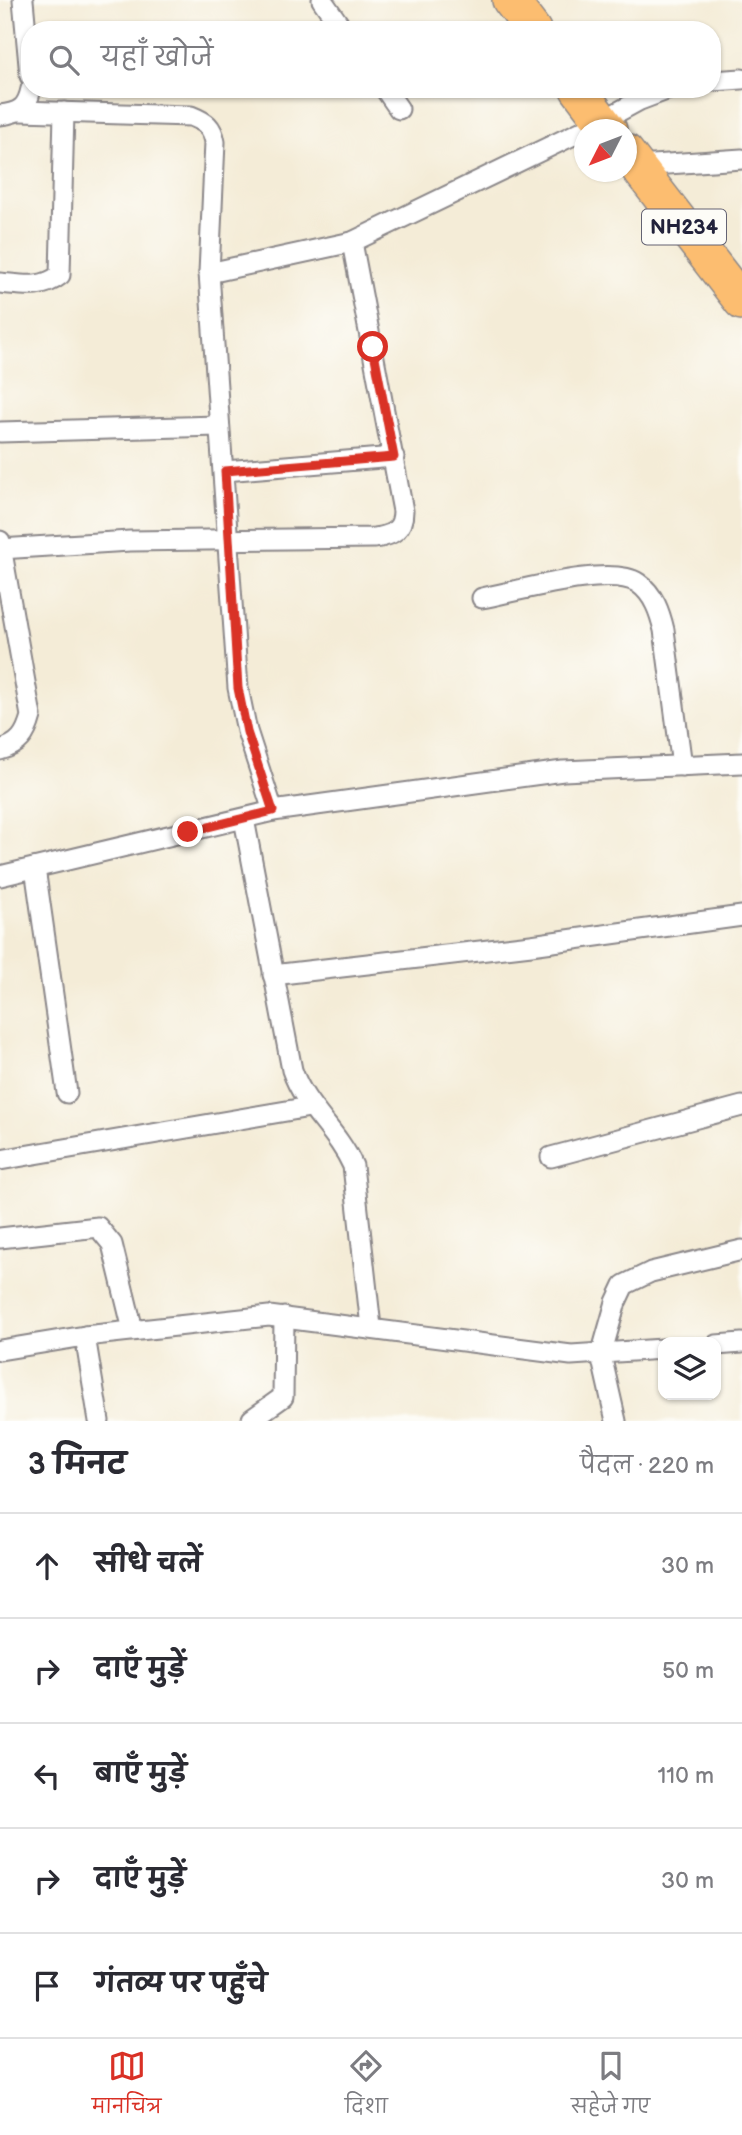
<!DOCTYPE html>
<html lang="hi">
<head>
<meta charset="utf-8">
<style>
	:root { --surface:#fff; --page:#f2f2f3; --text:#2b2b33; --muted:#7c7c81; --line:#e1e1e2; --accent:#d93025 }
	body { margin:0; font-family:"Balsamiq Sans","Playpen Sans Deva",sans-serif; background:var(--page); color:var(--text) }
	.controls { position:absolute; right:21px; bottom:21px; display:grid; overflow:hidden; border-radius:14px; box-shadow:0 2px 5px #0004 }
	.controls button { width:63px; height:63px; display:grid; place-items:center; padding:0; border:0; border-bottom:2px solid var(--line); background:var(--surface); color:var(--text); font:35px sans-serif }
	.compass { position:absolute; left:574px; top:119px; width:63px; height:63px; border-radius:50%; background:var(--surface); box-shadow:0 2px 5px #0004; rotate:228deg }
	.stop { position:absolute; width:21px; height:21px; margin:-16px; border:5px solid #d93025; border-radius:50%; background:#fff }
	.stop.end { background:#d93025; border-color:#fff; box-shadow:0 2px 7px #0008 }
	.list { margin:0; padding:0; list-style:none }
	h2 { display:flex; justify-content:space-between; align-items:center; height:91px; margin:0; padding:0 28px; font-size:30px }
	h2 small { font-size:23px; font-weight:400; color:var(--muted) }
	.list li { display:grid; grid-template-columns:46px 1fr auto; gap:21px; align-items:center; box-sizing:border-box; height:105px; padding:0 28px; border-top:2px solid var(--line) }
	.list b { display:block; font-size:26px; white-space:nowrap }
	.list em { font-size:23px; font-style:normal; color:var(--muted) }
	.icon { flex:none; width:38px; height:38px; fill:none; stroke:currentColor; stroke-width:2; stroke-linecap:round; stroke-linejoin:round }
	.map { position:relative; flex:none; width:742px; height:1421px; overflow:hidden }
	.search { position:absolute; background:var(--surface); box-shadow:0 2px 5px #0004; left:21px; right:21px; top:21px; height:77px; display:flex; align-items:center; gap:18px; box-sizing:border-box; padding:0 24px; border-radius:28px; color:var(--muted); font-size:26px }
	.sheet { height:616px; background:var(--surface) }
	nav { display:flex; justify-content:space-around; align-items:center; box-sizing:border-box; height:98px; border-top:2px solid var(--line); background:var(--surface); font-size:19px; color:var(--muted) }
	nav a { display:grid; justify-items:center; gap:4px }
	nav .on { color:var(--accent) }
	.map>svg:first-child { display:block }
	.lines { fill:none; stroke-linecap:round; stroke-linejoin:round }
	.street-casing { stroke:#8b8789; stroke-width:23 }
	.highway-casing { stroke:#8b8789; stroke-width:38 }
	.street { stroke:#fff; stroke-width:19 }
	.highway { stroke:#fcbd6f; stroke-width:35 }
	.route { stroke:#d93025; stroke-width:9 }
	.labels { text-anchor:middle; stroke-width:6; stroke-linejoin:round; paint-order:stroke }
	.shield { fill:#fdfcf7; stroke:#646373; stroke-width:2 }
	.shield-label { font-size:21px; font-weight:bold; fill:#22223b }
</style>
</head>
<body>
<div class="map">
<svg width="742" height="1421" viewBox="0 0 742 1421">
	<rect width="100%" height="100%" fill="#fdfcf7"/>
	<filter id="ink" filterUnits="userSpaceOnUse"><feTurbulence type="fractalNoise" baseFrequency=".0143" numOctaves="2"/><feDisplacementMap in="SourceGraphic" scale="14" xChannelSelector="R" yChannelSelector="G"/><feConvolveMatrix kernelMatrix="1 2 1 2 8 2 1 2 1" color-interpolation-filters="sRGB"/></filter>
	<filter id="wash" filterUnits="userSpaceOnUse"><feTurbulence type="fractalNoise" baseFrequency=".00686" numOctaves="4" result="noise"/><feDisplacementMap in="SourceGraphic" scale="28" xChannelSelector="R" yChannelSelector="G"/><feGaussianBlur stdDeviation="1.57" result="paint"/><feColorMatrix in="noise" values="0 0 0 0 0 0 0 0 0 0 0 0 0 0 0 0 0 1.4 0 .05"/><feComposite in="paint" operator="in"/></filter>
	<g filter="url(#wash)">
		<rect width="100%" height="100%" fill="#f4ecd7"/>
	</g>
	<g filter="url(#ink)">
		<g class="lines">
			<g class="street-casing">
				<g id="street">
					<path d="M23 0 30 76"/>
					<path d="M322 0 343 30"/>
					<path d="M712 81 742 79"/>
					<path d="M385 89 399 109"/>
					<path d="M20 111 191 116C206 122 212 126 215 142L209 273 238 688 247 731 273 811"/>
					<path d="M0 115C19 113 27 108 31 89"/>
					<path d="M596 124 640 100 669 89"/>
					<path d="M638 166 742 159"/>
					<path d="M209 273 352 242 584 130"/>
					<path d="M0 283C23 285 41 290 60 275L64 112"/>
					<path d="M0 432 218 426"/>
					<path d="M225 471 394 457"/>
					<path d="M0 541 31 716C26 735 19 745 0 750"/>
					<path d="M0 549 130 541 374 538C392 536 403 530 403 511L352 242"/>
					<path d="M482 598C516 592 610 564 638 583 654 594 660 613 664 630L682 766"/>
					<path d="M244 819 292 1070C305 1108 337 1130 353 1166L371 1327"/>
					<path d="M35 868 67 1093"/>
					<path d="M0 876 273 811 563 771 742 763"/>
					<path d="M273 975 531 945 742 916"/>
					<path d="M551 1157 742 1106"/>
					<path d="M0 1160 310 1107"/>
					<path d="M0 1238 98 1227 112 1244 133 1330"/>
					<path d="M85 1336 99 1421"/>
					<path d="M716 1345 742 1343"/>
					<path d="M0 1350 85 1336 269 1316 571 1355 663 1349"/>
					<path d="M252 1419 283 1397 284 1317"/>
					<path d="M616 1421 601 1355 616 1302 624 1285 651 1272 742 1250"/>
				</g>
			</g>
			<g class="highway-casing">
				<g id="highway">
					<path d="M510 0 533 30"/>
					<path d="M578 89 609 130"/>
					<path d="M626 152 742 302"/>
				</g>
			</g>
			<use href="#street" class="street"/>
			<use href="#highway" class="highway"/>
		</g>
	</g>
	<g class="lines" filter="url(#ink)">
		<path class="route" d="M188 832 273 811 247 732 238 688 225 471 394 457 373 347"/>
	</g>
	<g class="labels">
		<rect class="shield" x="642" y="209.5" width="84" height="35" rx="5"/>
		<g class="shield-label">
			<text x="684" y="234">NH234</text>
		</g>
	</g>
</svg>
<div class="controls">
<button><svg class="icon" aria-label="layers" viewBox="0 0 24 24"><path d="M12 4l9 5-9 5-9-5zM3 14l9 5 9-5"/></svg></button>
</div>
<svg class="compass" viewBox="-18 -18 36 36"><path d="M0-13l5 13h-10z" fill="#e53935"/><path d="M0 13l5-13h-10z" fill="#7c7c81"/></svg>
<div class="stop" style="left:373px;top:347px"></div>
<div class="stop end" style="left:188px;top:832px"></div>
<div class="search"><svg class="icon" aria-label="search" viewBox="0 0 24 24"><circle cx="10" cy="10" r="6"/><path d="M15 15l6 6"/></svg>यहाँ खोजें</div>
</div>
<section class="sheet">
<h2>3 मिनट<small>पैदल · 220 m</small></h2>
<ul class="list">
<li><svg class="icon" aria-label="ahead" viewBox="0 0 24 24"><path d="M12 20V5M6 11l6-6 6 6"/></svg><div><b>सीधे चलें</b></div><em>30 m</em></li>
<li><svg class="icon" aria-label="right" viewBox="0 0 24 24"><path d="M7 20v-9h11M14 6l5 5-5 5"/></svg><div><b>दाएँ मुड़ें</b></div><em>50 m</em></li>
<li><svg class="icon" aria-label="left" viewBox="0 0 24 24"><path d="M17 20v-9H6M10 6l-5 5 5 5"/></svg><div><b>बाएँ मुड़ें</b></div><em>110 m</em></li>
<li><svg class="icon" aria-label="right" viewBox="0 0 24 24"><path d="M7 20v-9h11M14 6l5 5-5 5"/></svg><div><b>दाएँ मुड़ें</b></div><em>30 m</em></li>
<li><svg class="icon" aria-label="arrive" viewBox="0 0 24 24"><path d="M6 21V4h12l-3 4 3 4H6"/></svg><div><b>गंतव्य पर पहुँचे</b></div></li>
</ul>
</section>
<nav>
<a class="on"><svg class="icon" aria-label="map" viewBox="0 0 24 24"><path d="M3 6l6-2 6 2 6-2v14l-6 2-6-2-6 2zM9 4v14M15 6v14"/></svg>मानचित्र</a>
<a><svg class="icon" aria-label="directions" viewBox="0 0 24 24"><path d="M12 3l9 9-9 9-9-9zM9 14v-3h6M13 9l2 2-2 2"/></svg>दिशा</a>
<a><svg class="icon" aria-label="saved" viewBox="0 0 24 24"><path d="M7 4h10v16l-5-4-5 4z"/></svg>सहेजे गए</a>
</nav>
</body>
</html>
